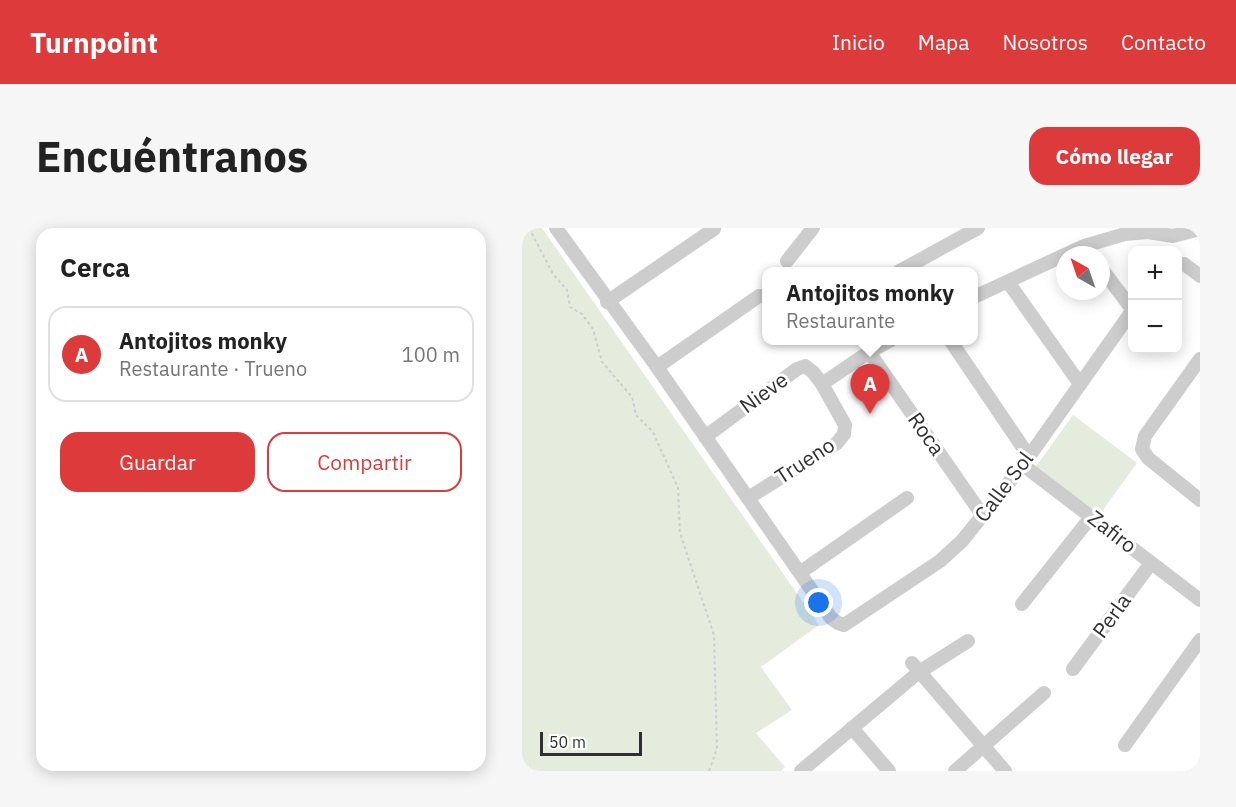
<!DOCTYPE html>
<html lang="es">
<head>
<meta charset="utf-8">
<style>
	:root { --surface:#fff; --page:#f6f6f6; --text:#222; --muted:#767676; --line:#e0e0e0; --accent:#dd3b3b }
	body { margin:0; font-family:"IBM Plex Sans",sans-serif; background:var(--page); color:var(--text) }
	.controls { position:absolute; right:18px; top:18px; display:grid; overflow:hidden; border-radius:12px; box-shadow:0 3px 15px #0003 }
	.controls button { width:54px; height:54px; display:grid; place-items:center; padding:0; border:0; border-bottom:2px solid var(--line); background:var(--surface); color:var(--text); font:30px sans-serif }
	.compass { position:absolute; left:534px; top:18px; width:54px; height:54px; border-radius:50%; background:var(--surface); box-shadow:0 3px 15px #0003; rotate:320deg }
	.scale { position:absolute; left:18px; bottom:15px; width:102px; box-sizing:border-box; padding-left:6px; border:3px solid #303030; border-top:0; font-size:16px; line-height:21px; white-space:nowrap; color:#303030; -webkit-text-stroke:4px #fff; paint-order:stroke }
	.you { position:absolute; left:297px; top:375px; width:21px; height:21px; margin:-15px; border:4px solid #fff; border-radius:50%; background:#1a73e8; box-shadow:0 0 0 9px #1a73e833 }
	.badge { display:grid; place-items:center; width:39px; height:39px; border-radius:50%; background:var(--accent); color:#fff; font-size:20px; font-weight:700 }
	.pin { position:absolute; translate:-50% -50px; filter:drop-shadow(0 2px 3px #0008) }
	.pin::after { content:''; position:absolute; top:32px; width:21px; height:18px; background:inherit; clip-path:polygon(0 0,100% 0,50% 100%) }
	.popup { position:absolute; left:240px; top:39px; width:216px; height:78px; box-sizing:border-box; display:grid; place-content:center; border-radius:12px; background:var(--surface); filter:drop-shadow(0 2px 4px #0005); font-size:20px; white-space:nowrap; color:var(--muted) }
	.popup b { font-size:22px; color:var(--text) }
	.popup::after { content:''; position:absolute; left:50%; top:100%; margin-left:-12px; border:12px solid transparent; border-top-color:var(--surface) }
	.list { margin:0; padding:0; list-style:none }
	h2 { display:flex; justify-content:space-between; align-items:center; height:78px; margin:0; padding:0 24px; font-size:26px }
	h2 small { font-size:20px; font-weight:400; color:var(--muted) }
	.list li { display:grid; grid-template-columns:39px 1fr auto; gap:18px; align-items:center; box-sizing:border-box; height:96px; margin:0 12px 12px; padding:0 12px; border:2px solid var(--line); border-radius:18px }
	.list b { display:block; font-size:22px; white-space:nowrap }
	.list p { margin:0; font-size:20px; white-space:nowrap; color:var(--muted) }
	.list em { font-size:20px; font-style:normal; color:var(--muted) }
	.actions { display:flex; gap:12px; padding:18px 24px }
	.actions a { flex:1; padding:14px 0; border:2px solid var(--accent); border-radius:18px; text-align:center; font-size:21px; color:var(--accent) }
	.actions .main { background:var(--accent); color:#fff }
	.map { position:relative; flex:none; width:678px; height:543px; overflow:hidden; border-radius:18px }
	header { display:flex; align-items:center; gap:36px; box-sizing:border-box; height:84px; padding:0 30px; background:var(--accent); color:#fff }
	header strong { font-size:28px }
	nav { display:flex; gap:33px; margin-inline-start:auto; font-size:21px }
	.intro { display:flex; align-items:center; justify-content:space-between; box-sizing:border-box; height:144px; padding:0 36px }
	h1 { margin:0; font-size:42px }
	.button { padding:15px 27px; border-radius:18px; background:var(--accent); color:#fff; font-size:21px; font-weight:700 }
	main { display:flex; gap:36px; padding:0 36px }
	aside { flex:1; background:var(--surface); border-radius:18px; box-shadow:0 3px 15px #0003 }
	.map>svg:first-child { display:block }
	.green { fill:#e5ecde }
	.lines { fill:none; stroke-linecap:round; stroke-linejoin:round }
	.path { stroke:#cdcdcd; stroke-width:2; stroke-dasharray:3 3; stroke-linecap:butt }
	.minor { stroke:#cdcdcd; stroke-width:14 }
	.labels { text-anchor:middle; stroke-width:6; stroke-linejoin:round; paint-order:stroke }
	.street-label { font-size:21px; fill:#303030; stroke:#fff }
</style>
</head>
<body>
<header>
<strong>Turnpoint</strong>
<nav><a>Inicio</a><a>Mapa</a><a>Nosotros</a><a>Contacto</a></nav>
</header>
<div class="intro"><h1>Encuéntranos</h1><a class="button">Cómo llegar</a></div>
<main>
<aside>
<h2>Cerca<small></small></h2>
<ul class="list">
<li><span class="badge">A</span><div><b>Antojitos monky</b><p>Restaurante · Trueno</p></div><em>100 m</em></li>
</ul>
<div class="actions"><a class="main">Guardar</a><a>Compartir</a></div>
</aside>
<div class="map">
<svg width="678" height="543" viewBox="0 0 678 543">
	<rect width="100%" height="100%" fill="#fff"/>
	<g class="green">
		<path d="M0 0H20L297 397 239 439 270 482 234 505 263 539 259 543H0Z"/>
		<path d="M551 187 615 235 578 286 512 241Z"/>
	</g>
	<g class="lines">
		<path class="path" d="M7 0 31 46 45 62 48 79 60 86 71 101 80 134 110 169 114 187 131 204 156 260 158 305 192 407 195 521 187 543"/>
		<g class="minor">
			<path d="M34 0 135 139 309 390 316 395 322 397 418 333 440 313 501 237 610 83"/>
			<path d="M265 33 291 0"/>
			<path d="M656 36H662L678 48"/>
			<path d="M579 40 610 81"/>
			<path d="M376 44 456 0"/>
			<path d="M486 54 558 156"/>
			<path d="M452 69 562 18 603 6 626 4 651 8 678 1"/>
			<path d="M85 74 192 1"/>
			<path d="M428 112 506 227"/>
			<path d="M347 124 461 288"/>
			<path d="M678 131 623 208 620 221 626 230 678 272"/>
			<path d="M135 139 237 68"/>
			<path d="M300 156 347 124 369 112"/>
			<path d="M183 209 275 141 283 138 291 144 300 156 323 197 322 206 315 215 226 270"/>
			<path d="M501 237 678 372"/>
			<path d="M279 344 385 270"/>
			<path d="M500 376 569 289"/>
			<path d="M390 435 483 543"/>
			<path d="M551 441 629 335"/>
			<path d="M330 500 367 543"/>
			<path d="M603 517 678 412"/>
			<path d="M279 543 397 444 446 413"/>
			<path d="M433 543 522 465"/>
		</g>
	</g>
	<g class="labels">
		<g class="street-label">
			<text transform="translate(242 165) rotate(-36)" y="7">Nieve</text>
			<text transform="translate(404 206) rotate(55)" y="7">Roca</text>
			<text transform="translate(283 233) rotate(-33)" y="7">Trueno</text>
			<text transform="translate(482 259) rotate(-53)" y="7">Calle Sol</text>
			<text transform="translate(590 304) rotate(38)" y="7">Zafiro</text>
			<text transform="translate(590 388) rotate(-54)" y="7">Perla</text>
		</g>
	</g>
</svg>
<div class="controls">
<button>+</button>
<button>−</button>
</div>
<svg class="compass" viewBox="-18 -18 36 36"><path d="M0-13l5 13h-10z" fill="#e53935"/><path d="M0 13l5-13h-10z" fill="#767676"/></svg>
<div class="scale">50 m</div>
<div class="you"></div>
<div class="pin badge" style="left:348px;top:186px">A</div>
<div class="popup"><b>Antojitos monky</b>Restaurante</div>
</div>
</main>
</body>
</html>
